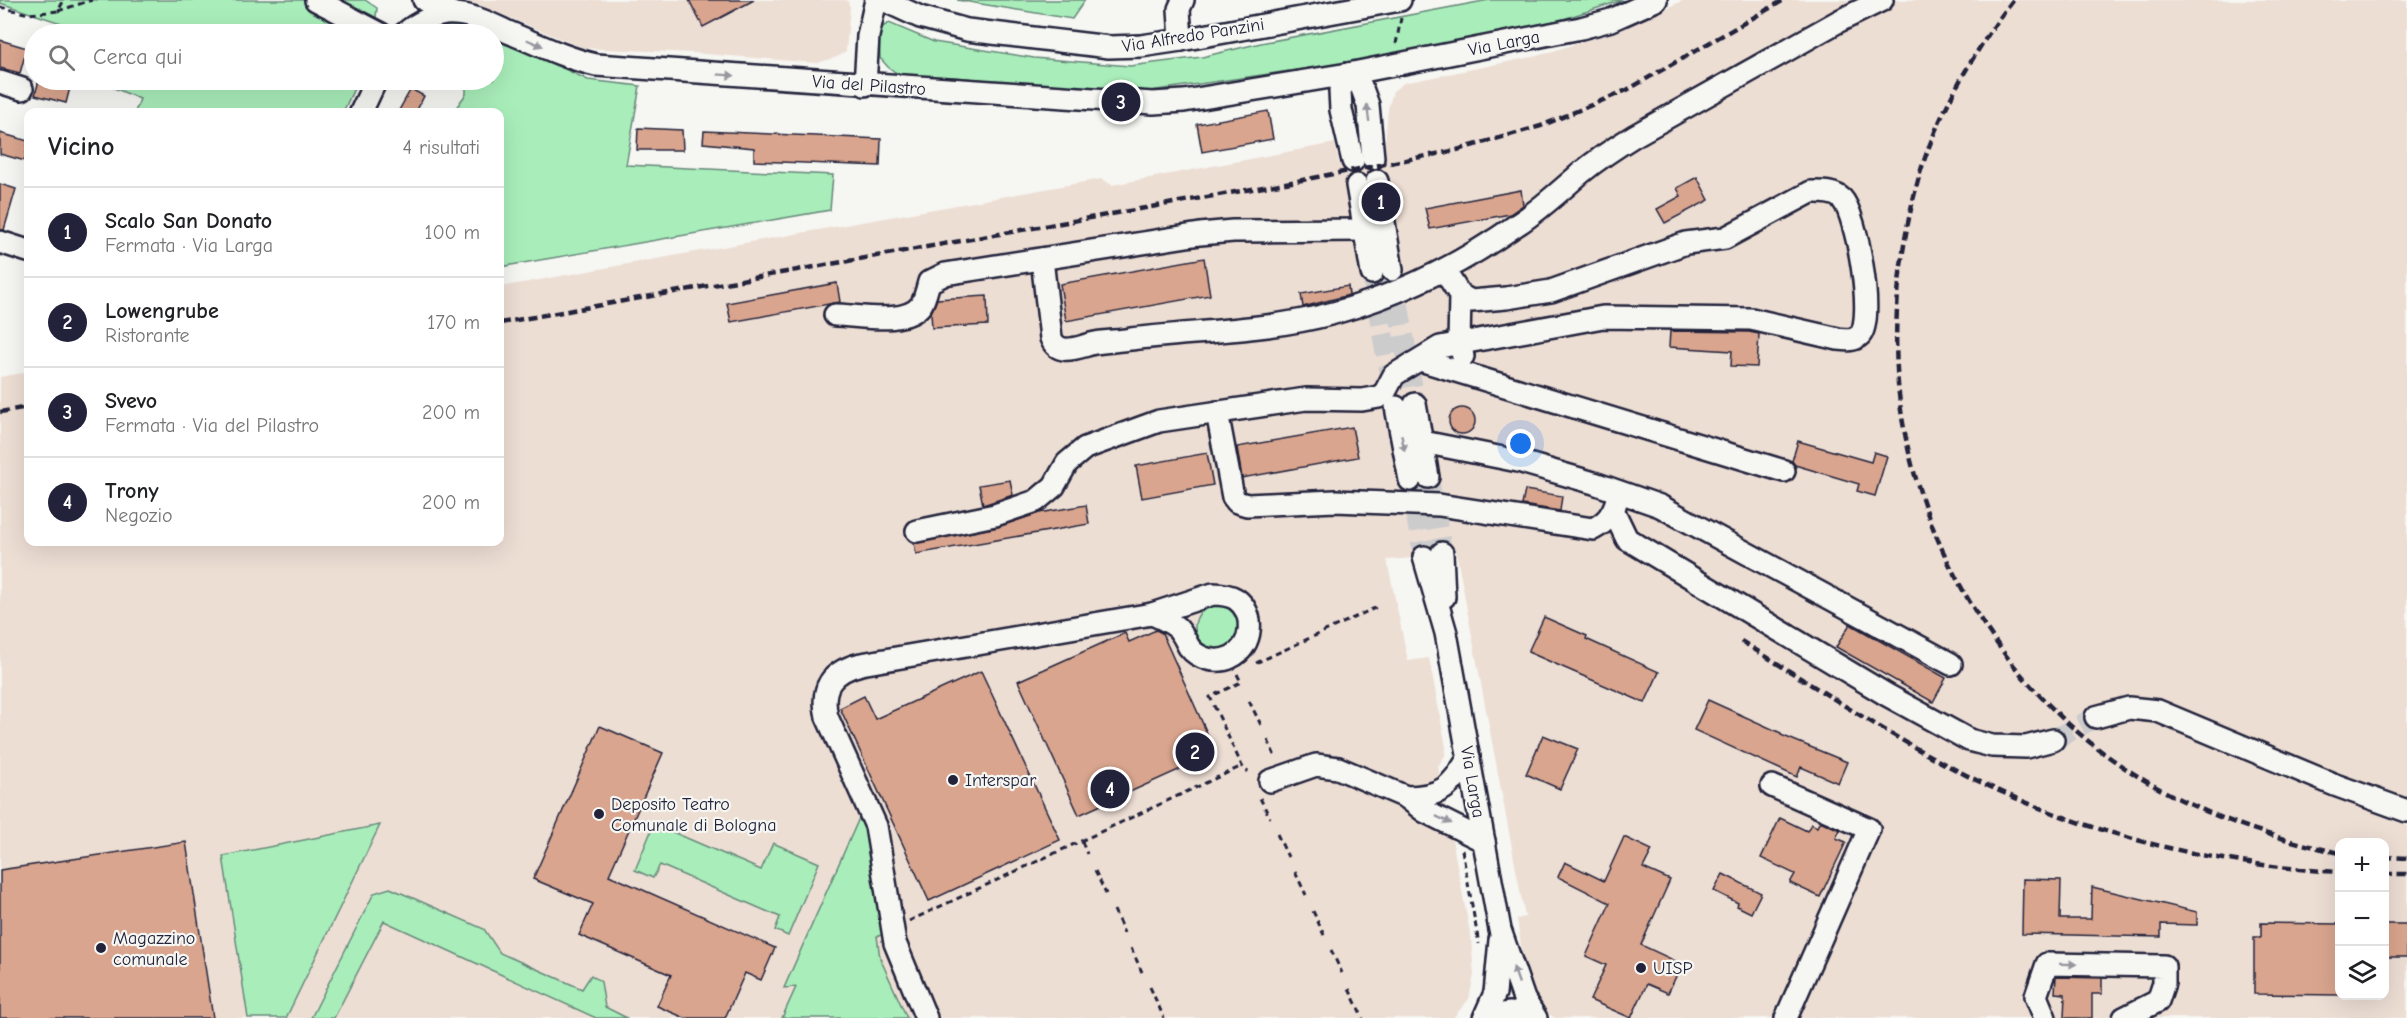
<!DOCTYPE html>
<html lang="it">
<head>
<meta charset="utf-8">
<style>
	:root { --surface:#fff; --page:#f6f6f6; --text:#202124; --muted:#757577; --line:#e0e0e0; --accent:#22223b }
	body { margin:0; font-family:"Comic Neue",sans-serif; background:var(--page); color:var(--text) }
	.controls { position:absolute; right:18px; bottom:18px; display:grid; overflow:hidden; border-radius:12px; box-shadow:0 6px 24px #0002 }
	.controls button { width:54px; height:54px; display:grid; place-items:center; padding:0; border:0; border-bottom:2px solid var(--line); background:var(--surface); color:var(--text); font:30px sans-serif }
	.you { position:absolute; left:1521px; top:444px; width:21px; height:21px; margin:-15px; border:4px solid #fff; border-radius:50%; background:#1a73e8; box-shadow:0 0 0 9px #1a73e833 }
	.badge { display:grid; place-items:center; width:39px; height:39px; border-radius:50%; background:var(--accent); color:#fff; font-size:20px; font-weight:700 }
	.pin { position:absolute; translate:-50% -50%; border:3px solid #fff; box-shadow:0 2px 6px #0006 }
	.list { margin:0; padding:0; list-style:none }
	h2 { display:flex; justify-content:space-between; align-items:center; height:78px; margin:0; padding:0 24px; font-size:26px }
	h2 small { font-size:20px; font-weight:400; color:var(--muted) }
	.list li { display:grid; grid-template-columns:39px 1fr auto; gap:18px; align-items:center; box-sizing:border-box; height:90px; padding:0 24px; border-top:2px solid var(--line) }
	.list b { display:block; font-size:22px; white-space:nowrap }
	.list p { margin:0; font-size:20px; white-space:nowrap; color:var(--muted) }
	.list em { font-size:20px; font-style:normal; color:var(--muted) }
	.icon { flex:none; width:33px; height:33px; fill:none; stroke:currentColor; stroke-width:2; stroke-linecap:round; stroke-linejoin:round }
	.map { position:relative; flex:none; width:2407px; height:1018px; overflow:hidden }
	.search { position:absolute; background:var(--surface); box-shadow:0 6px 24px #0002; left:24px; top:24px; width:480px; height:66px; display:flex; align-items:center; gap:15px; box-sizing:border-box; padding:0 21px; border-radius:33px; color:var(--muted); font-size:22px }
	.panel { position:absolute; background:var(--surface); box-shadow:0 6px 24px #0002; left:24px; top:108px; width:480px; height:438px; border-radius:12px }
	.map>svg:first-child { display:block }
	.built { fill:#edded4; fill-rule:evenodd }
	.green { fill:#a9eeba; stroke:#66887a; stroke-width:1.5 }
	.building { fill:#d9a58e; stroke:#22223b; stroke-width:1.5 }
	.lines { fill:none; stroke-linecap:round; stroke-linejoin:round }
	.minor-tunnel { stroke:#cccccd; stroke-width:21; stroke-dasharray:21 10; stroke-linecap:butt }
	.minor-casing { stroke:#22223b; stroke-width:26 }
	.major-casing { stroke:#22223b; stroke-width:32 }
	.path { stroke:#22223b; stroke-width:3; stroke-dasharray:6 4.5; stroke-linecap:butt }
	.minor { stroke:#f6f6f2; stroke-width:21 }
	.major { stroke:#f6f6f2; stroke-width:27 }
	.rail { stroke:#22223b; stroke-width:4.5; stroke-dasharray:9 4.5; stroke-linecap:butt }
	.oneway { fill:#9797a0 }
	.poi-dot { fill:#22223b; stroke:#f6f6f2; stroke-width:2 }
	.labels { text-anchor:middle; stroke-width:4.5; stroke-linejoin:round; paint-order:stroke }
	.street-label { font-size:18px; fill:#22223b; stroke:#f6f6f2 }
	.poi-label { font-size:18px; fill:#22223b; stroke:#f6f6f2; text-anchor:start }
</style>
</head>
<body>
<div class="map">
<svg width="2407" height="1018" viewBox="0 0 2407 1018">
	<rect width="100%" height="100%" fill="#f6f6f2"/>
	<filter id="ink" filterUnits="userSpaceOnUse"><feTurbulence type="fractalNoise" baseFrequency=".0167" numOctaves="2"/><feDisplacementMap in="SourceGraphic" scale="12" xChannelSelector="R" yChannelSelector="G"/><feConvolveMatrix kernelMatrix="1 2 1 2 8 2 1 2 1" color-interpolation-filters="sRGB"/></filter>
	<g filter="url(#ink)">
		<g class="built">
			<path d="M453 0H847L850 7 846 51 837 57 817 63 693 53 583 48 476 4Z"/>
			<path d="M1684 0H2407V1018H1555L1539 1007 1530 994 1523 960 1517 919 1525 917 1456 551 1415 558 1387 560 1408 661 1429 658 1446 747 1445 756 1438 766 1471 938 1474 975 1469 999 1453 1018H0V377L28 372V542H500V287L1101 179 1112 185 1335 143 1339 164 1384 156 1388 109 1393 91 1404 83 1537 56 1623 29ZM2340 842H2384V996H2340Z"/>
		</g>
		<g class="green">
			<path d="M0 0H365L377 8 374 34H94L0 3Z"/>
			<path d="M957 0H1085L1072 19Z"/>
			<path d="M1489 0H1623L1560 20 1366 60 1150 91 1096 89 952 77 901 76 888 67 880 58 879 29 889 23 934 42 1034 58 1130 66 1202 57 1261 43Z"/>
			<path d="M464 24 491 34H443L438 28Z"/>
			<path d="M494 36 588 80 640 86 626 165 833 175 830 210 500 267V112H453L466 94V80H494Z"/>
			<path d="M107 80H358L343 112H135L140 99 107 85Z"/>
			<circle cx="1217" cy="627" r="22"/>
			<path d="M860 816 867 834 883 935 877 936 880 958 907 1018H782L796 987 784 988Z"/>
			<path d="M654 824 761 870 773 843 819 863 788 936 775 930 780 917 660 865 653 878 635 870Z"/>
			<path d="M380 825 286 1018H248L223 856Z"/>
			<path d="M390 888 484 929 500 953 582 989 591 975 601 982 605 1007 627 1018H596L384 921 334 1018H311L374 893Z"/>
		</g>
		<g class="building">
			<path d="M689 0H754L703 27Z"/>
			<path d="M0 40 27 48 20 73 0 68Z"/>
			<path d="M39 80H72L66 103 35 95Z"/>
			<path d="M411 89 424 96 416 112H398Z"/>
			<path d="M1268 111 1273 139 1202 152 1197 124Z"/>
			<path d="M638 128 682 130 683 150H637Z"/>
			<path d="M704 131 881 139 880 166 754 161V148L703 143Z"/>
			<path d="M0 133 28 141 25 161 0 154Z"/>
			<path d="M1697 177 1709 200 1665 223 1657 209 1681 196 1677 188Z"/>
			<path d="M0 184 16 189 4 230H0Z"/>
			<path d="M1521 190 1523 205 1510 214 1430 229 1425 208Z"/>
			<path d="M1204 258 1210 295 1066 321 1060 284Z"/>
			<path d="M837 283 840 302 731 322 727 303Z"/>
			<path d="M1348 286 1349 295 1303 307 1301 294Z"/>
			<path d="M987 296 988 325 932 328 931 313 937 299Z"/>
			<path d="M1670 331 1749 332 1759 334 1757 367 1731 366 1732 351 1669 347Z"/>
			<circle cx="1462" cy="421" r="13"/>
			<path d="M1352 427 1358 457 1242 478 1237 447Z"/>
			<path d="M1798 441 1871 462 1874 452 1887 456 1875 496 1857 491 1859 484 1795 465 1792 461Z"/>
			<path d="M1207 453 1213 485 1142 498 1136 466Z"/>
			<path d="M1010 480 1013 495 983 505 979 485Z"/>
			<path d="M1525 490 1562 496 1560 511 1522 505Z"/>
			<path d="M1086 505 1089 524 916 554 914 543 998 527 1039 513Z"/>
			<path d="M1544 617 1587 636 1586 639 1659 672 1645 703 1528 652Z"/>
			<path d="M1850 624 1946 678 1933 702 1836 647Z"/>
			<path d="M1156 630 1162 633 1216 753 1079 815 1018 681 1125 633 1129 642Z"/>
			<path d="M981 671 1060 840 929 901 840 708 864 696 875 719Z"/>
			<path d="M1708 700 1781 733V735L1847 762 1838 783 1801 767 1797 777 1694 730Z"/>
			<path d="M600 726 663 753 609 875 775 948 761 980 745 973 725 1018H685L657 1006 671 975 579 935 593 904 533 879Z"/>
			<path d="M1543 735 1578 749 1560 789 1526 774Z"/>
			<path d="M1780 818 1807 831 1811 824 1817 827 1820 821 1840 830 1836 838 1846 842 1820 897 1790 883 1795 874 1761 858Z"/>
			<path d="M1624 837 1652 850 1643 868 1670 880 1641 945 1682 964 1668 993 1647 984 1631 1018 1590 1000 1606 965 1586 956 1610 903 1558 877 1565 862 1604 881Z"/>
			<path d="M186 842 213 1018H0V870Z"/>
			<path d="M1723 874 1761 893 1751 913 1737 906 1738 903 1714 891Z"/>
			<path d="M2023 879 2061 880 2060 919H2091L2092 887 2197 912V925L2161 924V937L2022 934Z"/>
			<path d="M2261 923 2340 924V995L2254 994V937H2261Z"/>
			<rect x="2385" y="924" width="22" height="33"/>
			<path d="M2056 977 2102 978V994H2092V1018H2064L2065 994 2055 993Z"/>
		</g>
		<g class="lines">
			<g class="minor-tunnel">
				<path d="M1372 273 1393 393"/>
				<path d="M1393 274 1415 404"/>
				<path d="M1428 477 1442 553"/>
				<path d="M1410 480 1424 557"/>
				<path d="M2053 740 2096 717"/>
			</g>
			<g class="minor-casing">
				<g id="minor">
					<path d="M316 0 381 34"/>
					<path d="M424 0 452 13"/>
					<path d="M883 0 920 17 967 30 1109 47 1141 46 1181 40 1400 0"/>
					<path d="M404 34C416 23 438 12 455 14 474 15 491 24 508 32 537 44 565 58 596 65L1153 103 1184 101 1348 74 1581 28 1611 20 1656 0"/>
					<path d="M1181 40 1179 9 1183 0"/>
					<path d="M1348 74 1361 86 1368 105 1373 158"/>
					<path d="M1348 74 1340 91 1341 110 1353 161"/>
					<path d="M0 82 22 89"/>
					<path d="M865 85 868 36 876 0"/>
					<path d="M361 112 376 80"/>
					<path d="M1377 181 1392 270"/>
					<path d="M1357 185 1372 273"/>
					<path d="M0 242 28 251"/>
					<path d="M1042 259 1051 338C1059 358 1080 346 1095 343 1107 341 1119 341 1131 339 1198 331 1268 331 1334 313 1399 295 1463 263 1518 224 1541 209 1561 190 1582 172 1598 159 1616 147 1634 136L1839 21 1882 0"/>
					<path d="M1460 295 1459 344 1463 356"/>
					<path d="M835 315C858 315 906 326 921 305 925 299 927 289 929 282L945 274 1200 234 1233 231 1365 230"/>
					<path d="M1420 360 1784 471"/>
					<path d="M1415 404 1428 477"/>
					<path d="M1396 407 1410 480"/>
					<path d="M1217 412 1233 497 1237 502 1247 505 1335 501 1439 505 1593 529C1607 522 1613 514 1617 499"/>
					<path d="M1423 442 1518 461 1594 483 1660 506 1951 664"/>
					<path d="M1614 512 1627 539 1887 695 1969 740 1992 746 2026 747 2053 740"/>
					<path d="M917 531 995 515 1036 501 1054 486 1067 463 1085 448 1159 421 1306 399 1362 400 1379 397 1385 392 1394 375 1440 347 1603 317 1751 319 1838 339C1847 340 1854 341 1860 335 1875 319 1857 215 1842 199 1834 191 1821 192 1811 192L1725 238 1686 243 1551 291 1506 298 1471 301 1460 295 1444 270"/>
					<path d="M1442 553 1444 597"/>
					<path d="M1424 557 1446 633 1500 930 1524 999 1536 1018"/>
					<path d="M1213 594C1221 594 1229 595 1236 599 1256 613 1253 647 1231 657 1217 664 1198 659 1189 647 1185 640 1183 633 1176 627 1169 621 1161 618 1152 614Z"/>
					<path d="M2096 717 2129 708 2158 711 2335 785 2407 811"/>
					<path d="M1270 781 1316 765 1338 768 1406 797 1424 811 1484 841"/>
					<path d="M1772 786 1869 829 1786 1018"/>
					<path d="M1406 797C1441 797 1452 787 1469 757"/>
					<path d="M926 1018 895 943 876 826 827 717C820 687 832 671 861 664L1152 614"/>
					<path d="M1484 1018 1495 993 1500 940"/>
					<path d="M2045 1018 2036 996 2047 964 2164 966V983L2158 1001 2124 1018"/>
				</g>
			</g>
			<g class="major-casing">
				<path id="major" d="M1497 1018 1509 1016 1527 1018"/>
			</g>
			<g class="path">
				<path d="M0 7 29 14 58 11 64 0"/>
				<path d="M58 11 92 0"/>
				<path d="M1396 44 1401 18"/>
				<path d="M1256 663 1377 607"/>
				<path d="M1237 674 1241 682 1210 697 1242 766 1248 772"/>
				<path d="M1249 701 1261 725"/>
				<path d="M1268 740 1276 759"/>
				<path d="M1260 798 1270 818"/>
				<path d="M1277 834 1288 857"/>
				<path d="M1082 842 1087 854"/>
				<path d="M1462 850 1479 944"/>
				<path d="M1095 871 1106 894"/>
				<path d="M1295 872 1306 895"/>
				<path d="M1114 910 1124 933"/>
				<path d="M1313 911 1324 935"/>
				<path d="M909 921 1242 766"/>
				<path d="M1131 948 1142 972"/>
				<path d="M1331 950 1342 973"/>
				<path d="M1150 987 1164 1018"/>
				<path d="M1349 989 1363 1018"/>
			</g>
			<use href="#minor" class="minor"/>
			<use href="#major" class="major"/>
			<g class="rail">
				<path d="M2013 0C1975 50 1940 109 1921 170 1901 239 1892 312 1898 384 1910 524 1987 662 2097 748 2168 803 2253 834 2340 853"/>
				<path d="M500 323 1297 181 1457 150 1541 126 1627 90 1784 0"/>
				<path d="M0 412 28 407"/>
				<path d="M1741 641C1813 685 1884 733 1960 772 2077 832 2208 865 2340 872"/>
				<path d="M2384 857 2407 858"/>
				<path d="M2384 874H2407"/>
			</g>
		</g>
		<defs><path id="oneway-solid" d="M-6-.8H1V-3.2L6.5 0L1 3.2V.8H-6Z" transform="scale(1.5)"/></defs>
		<g class="oneway">
			<use href="#oneway-solid" transform="translate(535 43) rotate(23)"/>
			<use href="#oneway-solid" transform="translate(726 75) rotate(4)"/>
			<use href="#oneway-solid" transform="translate(1368 113) rotate(-98)"/>
			<use href="#oneway-solid" transform="translate(1403 443) rotate(79)"/>
			<use href="#oneway-solid" transform="translate(1444 820) rotate(25)"/>
			<use href="#oneway-solid" transform="translate(2068 964) rotate(1)"/>
			<use href="#oneway-solid" transform="translate(1516 975) rotate(-109)"/>
		</g>
	</g>
	<g class="poi-dot">
		<circle cx="953" cy="780" r="6"/>
		<circle cx="599" cy="814" r="6"/>
		<circle cx="101" cy="948" r="6"/>
		<circle cx="1641" cy="968" r="6"/>
	</g>
	<g class="labels">
		<g class="street-label">
			<text transform="translate(1193 35) rotate(-9)" y="6">Via Alfredo Panzini</text>
			<text transform="translate(1504 43) rotate(-11)" y="6">Via Larga</text>
			<text transform="translate(869 85) rotate(4)" y="6">Via del Pilastro</text>
			<text transform="translate(1473 782) rotate(80)" y="6">Via Larga</text>
		</g>
		<g class="poi-label">
			<text x="965" y="786">Interspar</text>
			<text x="611" y="810">Deposito Teatro<tspan x="611" dy="21">Comunale di Bologna</tspan></text>
			<text x="113" y="944">Magazzino<tspan x="113" dy="21">comunale</tspan></text>
			<text x="1653" y="974">UISP</text>
		</g>
	</g>
</svg>
<div class="controls">
<button>+</button>
<button>−</button>
<button><svg class="icon" aria-label="layers" viewBox="0 0 24 24"><path d="M12 4l9 5-9 5-9-5zM3 14l9 5 9-5"/></svg></button>
</div>
<div class="you"></div>
<div class="pin badge" style="left:1381px;top:202px">1</div>
<div class="pin badge" style="left:1195px;top:752px">2</div>
<div class="pin badge" style="left:1121px;top:102px">3</div>
<div class="pin badge" style="left:1110px;top:789px">4</div>
<div class="search"><svg class="icon" aria-label="search" viewBox="0 0 24 24"><circle cx="10" cy="10" r="6"/><path d="M15 15l6 6"/></svg>Cerca qui</div>
<section class="panel">
<h2>Vicino<small>4 risultati</small></h2>
<ul class="list">
<li><span class="badge">1</span><div><b>Scalo San Donato</b><p>Fermata · Via Larga</p></div><em>100 m</em></li>
<li><span class="badge">2</span><div><b>Lowengrube</b><p>Ristorante</p></div><em>170 m</em></li>
<li><span class="badge">3</span><div><b>Svevo</b><p>Fermata · Via del Pilastro</p></div><em>200 m</em></li>
<li><span class="badge">4</span><div><b>Trony</b><p>Negozio</p></div><em>200 m</em></li>
</ul>
</section>
</div>
</body>
</html>
